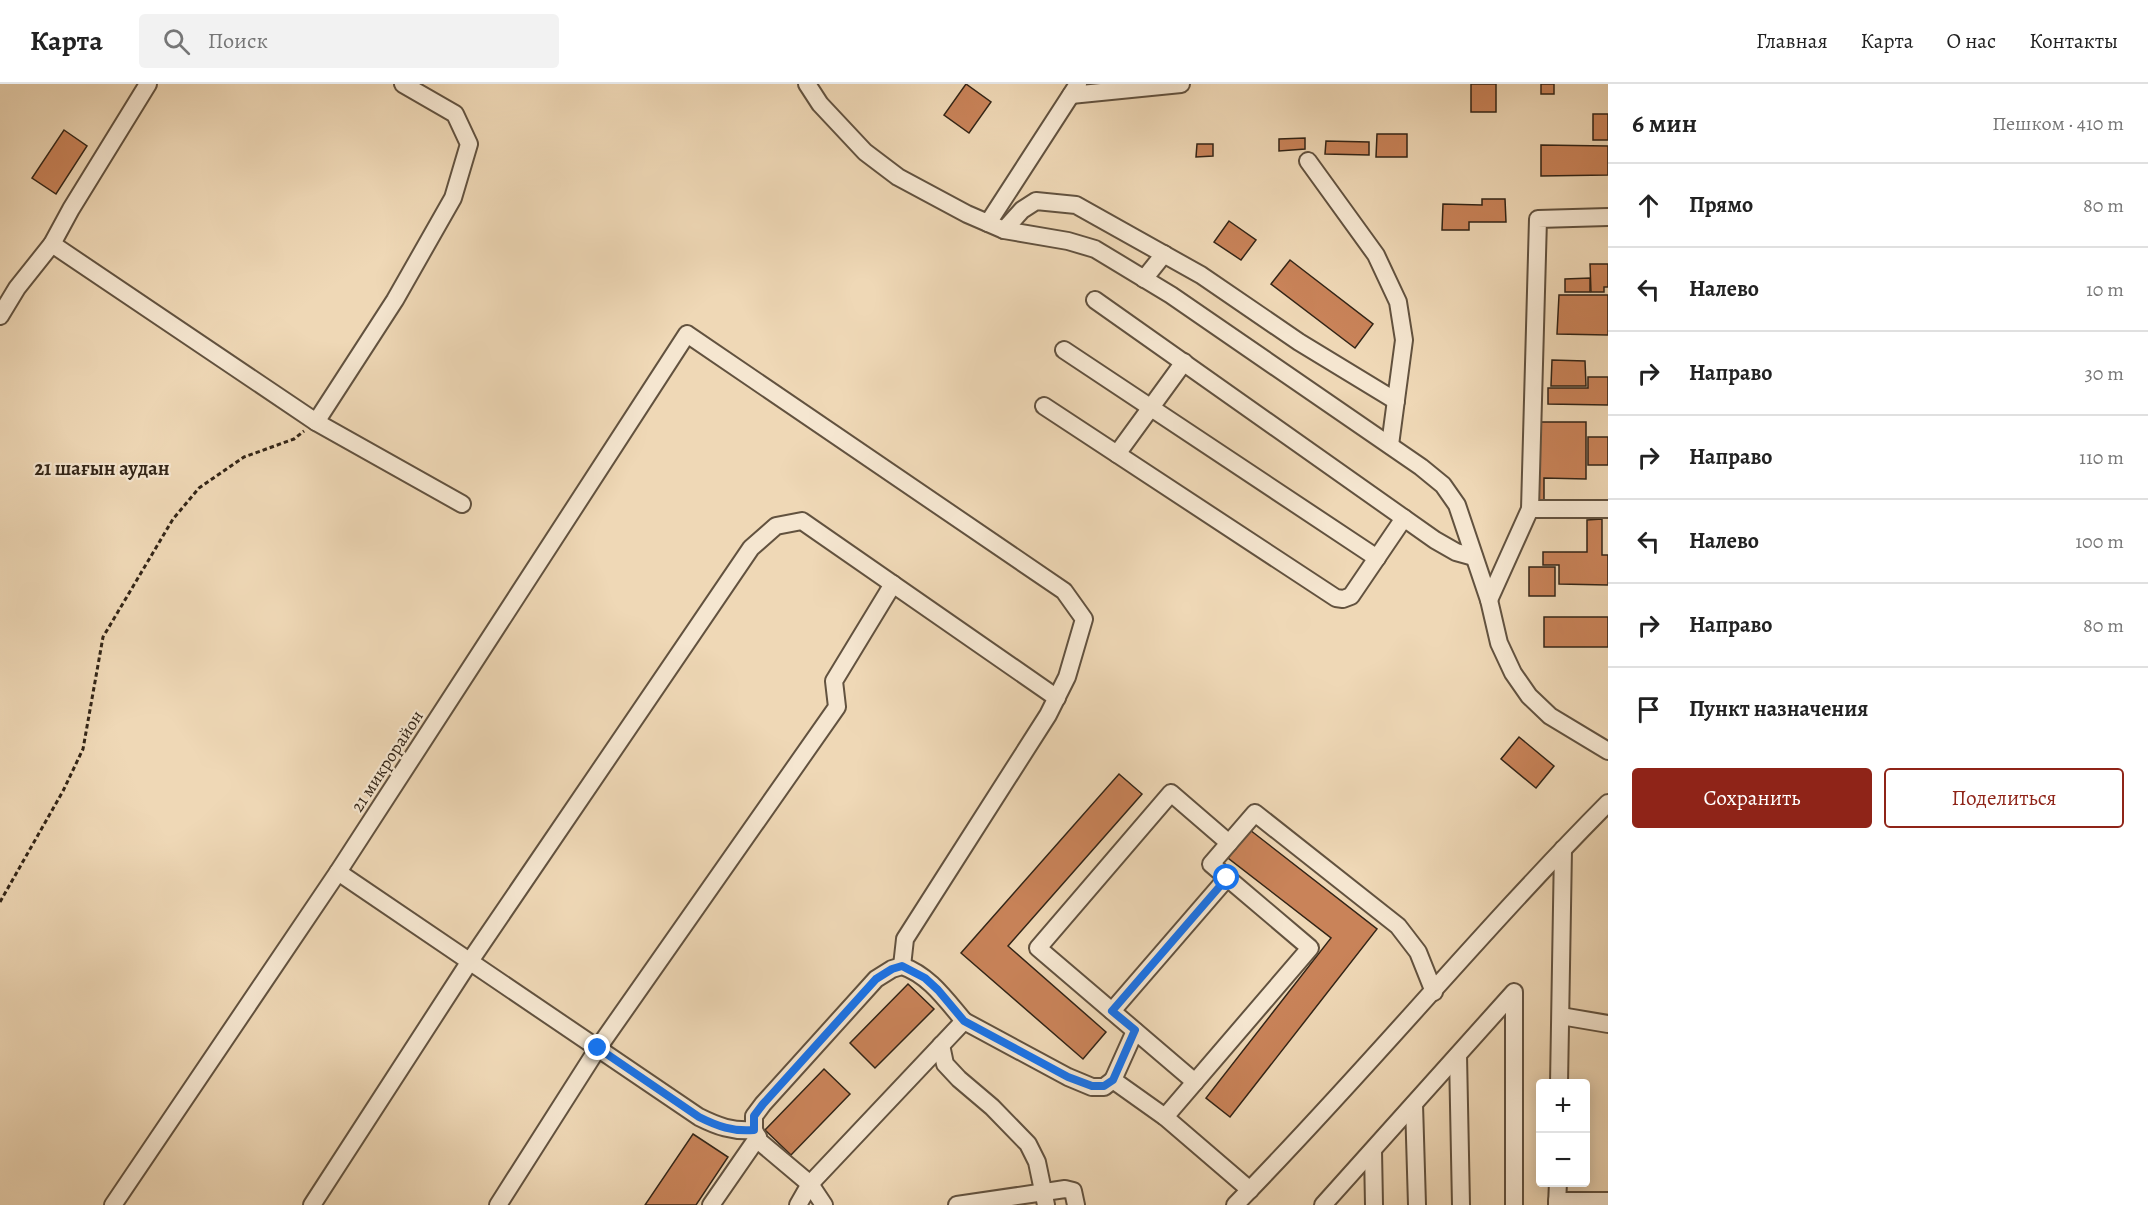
<!DOCTYPE html>
<html lang="ru">
<head>
<meta charset="utf-8">
<style>
	:root { --surface:#fff; --page:#f2f2f2; --text:#222; --muted:#767676; --line:#e0e0e0; --accent:#8f2418 }
	body { margin:0; font-family:Alegreya,serif; background:var(--page); color:var(--text) }
	.controls { position:absolute; right:18px; bottom:18px; display:grid; overflow:hidden; border-radius:6px; box-shadow:0 3px 15px #0003 }
	.controls button { width:54px; height:54px; display:grid; place-items:center; padding:0; border:0; border-bottom:2px solid var(--line); background:var(--surface); color:var(--text); font:30px sans-serif }
	.stop { position:absolute; width:18px; height:18px; margin:-14px; border:4px solid #1a73e8; border-radius:50%; background:#fff }
	.stop.end { background:#1a73e8; border-color:#fff; box-shadow:0 2px 6px #0008 }
	.list { margin:0; padding:0; list-style:none }
	h2 { display:flex; justify-content:space-between; align-items:center; height:78px; margin:0; padding:0 24px; font-size:26px }
	h2 small { font-size:20px; font-weight:400; color:var(--muted) }
	.list li { display:grid; grid-template-columns:39px 1fr auto; gap:18px; align-items:center; box-sizing:border-box; height:84px; padding:0 24px; border-top:2px solid var(--line) }
	.list b { display:block; font-size:22px; white-space:nowrap }
	.list em { font-size:20px; font-style:normal; color:var(--muted) }
	.actions { display:flex; gap:12px; padding:18px 24px }
	.actions a { flex:1; padding:14px 0; border:2px solid var(--accent); border-radius:6px; text-align:center; font-size:21px; color:var(--accent) }
	.actions .main { background:var(--accent); color:#fff }
	.icon { flex:none; width:33px; height:33px; fill:none; stroke:currentColor; stroke-width:2; stroke-linecap:round; stroke-linejoin:round }
	.map { position:relative; flex:none; width:1608px; height:1121px; overflow:hidden }
	header { display:flex; align-items:center; gap:36px; box-sizing:border-box; height:84px; padding:0 30px; background:var(--surface); border-bottom:2px solid var(--line) }
	header strong { font-size:28px }
	nav { display:flex; gap:33px; margin-inline-start:auto; font-size:21px }
	.search { width:420px; height:54px; background:var(--page); display:flex; align-items:center; gap:15px; box-sizing:border-box; padding:0 21px; border-radius:6px; color:var(--muted); font-size:22px }
	main { display:flex }
	aside { flex:1; background:var(--surface) }
	.map>svg:first-child { display:block }
	.building { fill:#c98359; stroke:#332517; stroke-width:1.5 }
	.lines { fill:none; stroke-linecap:round; stroke-linejoin:round }
	.minor-casing { stroke:#62523f; stroke-width:20 }
	.path { stroke:#332517; stroke-width:3; stroke-dasharray:4.5 3; stroke-linecap:butt }
	.minor { stroke:#f5e6d0; stroke-width:16 }
	.route { stroke:#1a73e8; stroke-width:8 }
	.labels { text-anchor:middle; stroke-width:4.5; stroke-linejoin:round; paint-order:stroke }
	.street-label { font-size:18px; fill:#332517; stroke:#f5e6d0 }
	.neighbourhood-label { font-size:20px; font-weight:bold; fill:#332517; stroke:#f5e6d0 }
</style>
</head>
<body>
<header>
<strong>Карта</strong>
<div class="search"><svg class="icon" aria-label="search" viewBox="0 0 24 24"><circle cx="10" cy="10" r="6"/><path d="M15 15l6 6"/></svg>Поиск</div>
<nav><a>Главная</a><a>Карта</a><a>О нас</a><a>Контакты</a></nav>
</header>
<main>
<div class="map">
<svg width="1608" height="1121" viewBox="0 0 1608 1121">
	<rect width="100%" height="100%" fill="#efd8b6"/>
	<filter id="stains"><feTurbulence type="fractalNoise" baseFrequency=".00333" numOctaves="4"/><feColorMatrix values="0 0 0 0 .2 0 0 0 0 .09 0 0 0 0 .02 0 0 0 .5 -.17"/></filter>
	<radialGradient id="worn" r=".72"><stop offset=".6" stop-color="#630" stop-opacity="0"/><stop offset="1" stop-color="#630" stop-opacity=".3"/></radialGradient>
	<g class="building">
		<path d="M966 0 991 18 969 49 944 31Z"/>
		<rect x="1471" y="0" width="25" height="28"/>
		<rect x="1541" y="0" width="13" height="10"/>
		<rect x="1593" y="30" width="15" height="26"/>
		<path d="M64 46 87 62 56 110 32 94Z"/>
		<path d="M1377 50H1407V73H1376Z"/>
		<path d="M1305 54V65L1279 67V55Z"/>
		<path d="M1326 57 1369 58V71L1325 70Z"/>
		<path d="M1197 60H1213V72L1196 73Z"/>
		<path d="M1541 61 1608 62V91L1541 92Z"/>
		<path d="M1482 115H1505L1506 138H1469V146H1442L1443 120 1482 121Z"/>
		<path d="M1229 137 1256 156 1241 176 1214 158Z"/>
		<path d="M1290 176 1373 240 1355 264 1271 200Z"/>
		<path d="M1590 180H1608V203H1604V208H1591Z"/>
		<path d="M1590 194V208H1565V195Z"/>
		<path d="M1559 211H1608V251L1557 250Z"/>
		<path d="M1552 276 1585 277 1586 302H1551Z"/>
		<path d="M1588 293H1608V321L1548 320V304H1588Z"/>
		<path d="M1533 338H1586V395L1544 394V417H1531Z"/>
		<rect x="1588" y="353" width="20" height="28"/>
		<path d="M1602 435V471H1608V501L1559 500V481H1543V468H1587V436Z"/>
		<rect x="1529" y="483" width="26" height="29"/>
		<rect x="1544" y="533" width="64" height="30"/>
		<path d="M1519 653 1554 682 1536 704 1501 675Z"/>
		<path d="M1119 690 1142 710 1008 862 1106 948 1083 975 961 869Z"/>
		<path d="M1250 746 1377 845 1230 1033 1206 1014 1331 854 1228 774Z"/>
		<path d="M908 900 934 925 875 984 850 959Z"/>
		<path d="M824 985 850 1010 791 1071 765 1046Z"/>
		<path d="M693 1050 728 1073 696 1121H645Z"/>
	</g>
	<g class="lines">
		<g class="minor-casing">
			<g id="minor">
				<path d="M807 0 820 20 865 68 898 93 967 130 1004 146 1068 157 1095 165 1171 211 1421 383 1443 401 1457 421 1489 516 1499 559 1513 589 1529 612 1550 632 1608 667"/>
				<path d="M1071 11 1181 0"/>
				<path d="M1308 77 1376 171 1398 218 1404 256 1390 361"/>
				<path d="M988 139 1078 0"/>
				<path d="M1004 146 1022 126 1036 117 1076 121 1201 191 1299 258 1396 317"/>
				<path d="M52 160 316 338 395 216 453 114 469 60 455 30 403 0"/>
				<path d="M1144 195 1164 170"/>
				<path d="M1095 216 1435 456 1456 468 1474 473"/>
				<path d="M0 232 17 204 52 160 71 125 148 0"/>
				<path d="M1064 266 1377 474"/>
				<path d="M1044 322 1336 514 1343 515 1351 512 1404 434"/>
				<path d="M316 338 462 420"/>
				<path d="M1117 370 1184 278"/>
				<path d="M1530 425H1608"/>
				<path d="M1489 516 1530 425 1538 135 1608 133"/>
				<path d="M338 788 699 1033C717 1042 733 1048 754 1046"/>
				<path d="M1112 927 1227 794"/>
				<path d="M1561 932 1608 940"/>
				<path d="M1135 947 1113 996 1165 1033 1250 1106"/>
				<path d="M941 961 945 980 959 995 992 1023 1028 1060 1037 1078 1046 1121"/>
				<path d="M1458 971 1461 1121"/>
				<path d="M1195 998 1038 864 1171 709 1229 759"/>
				<path d="M1559 1000 1563 765"/>
				<path d="M1414 1020 1417 1121"/>
				<path d="M1165 1033 1310 864 1211 780 1255 729 1398 842 1418 868 1434 908"/>
				<path d="M1373 1066 1374 1121"/>
				<path d="M1557 1117H1608"/>
				<path d="M113 1121 338 788 687 250 1064 507 1084 535 1067 593 1048 631 905 855 902 882"/>
				<path d="M312 1121 470 877 751 464 776 442 802 437 1057 614"/>
				<path d="M498 1121 598 964 837 623 834 597 893 500"/>
				<path d="M711 1121 758 1053"/>
				<path d="M798 1121 810 1100 964 937 1068 993 1092 1003H1104L1113 996"/>
				<path d="M824 1121 810 1100 760 1058 754 1046V1032L763 1020 876 895 892 885 902 882C929 891 946 916 964 937"/>
				<path d="M957 1121 1065 1105 1073 1107 1076 1121"/>
				<path d="M1235 1121C1363 991 1479 849 1608 719"/>
				<path d="M1323 1121 1514 908V1121"/>
				<path d="M1557 1121 1558 1098"/>
			</g>
		</g>
		<path class="path" d="M0 818 63 707 83 665 103 553 173 435 199 404 244 373 294 355 304 347"/>
		<use href="#minor" class="minor"/>
	</g>
	<g class="lines">
		<path class="route" d="M598 964 699 1033C717 1042 733 1048 754 1046V1032L763 1020 876 895 892 885 902 882 925 894 938 906 964 937 1068 993 1092 1002H1104L1113 996 1135 946 1112 927 1227 794"/>
	</g>
	<g class="labels">
		<g class="street-label">
			<text transform="translate(387 677) rotate(-57)" y="6">21 микрорайон</text>
		</g>
		<g class="neighbourhood-label">
			<text x="102" y="391">21 шағын аудан</text>
		</g>
	</g>
	<rect width="100%" height="100%" filter="url(#stains)"/>
	<rect width="100%" height="100%" fill="url(#worn)"/>
</svg>
<div class="controls">
<button>+</button>
<button>−</button>
</div>
<div class="stop" style="left:1227px;top:794px"></div>
<div class="stop end" style="left:598px;top:964px"></div>
</div>
<aside>
<h2>6 мин<small>Пешком · 410 m</small></h2>
<ul class="list">
<li><svg class="icon" aria-label="ahead" viewBox="0 0 24 24"><path d="M12 20V5M6 11l6-6 6 6"/></svg><div><b>Прямо</b></div><em>80 m</em></li>
<li><svg class="icon" aria-label="left" viewBox="0 0 24 24"><path d="M17 20v-9H6M10 6l-5 5 5 5"/></svg><div><b>Налево</b></div><em>10 m</em></li>
<li><svg class="icon" aria-label="right" viewBox="0 0 24 24"><path d="M7 20v-9h11M14 6l5 5-5 5"/></svg><div><b>Направо</b></div><em>30 m</em></li>
<li><svg class="icon" aria-label="right" viewBox="0 0 24 24"><path d="M7 20v-9h11M14 6l5 5-5 5"/></svg><div><b>Направо</b></div><em>110 m</em></li>
<li><svg class="icon" aria-label="left" viewBox="0 0 24 24"><path d="M17 20v-9H6M10 6l-5 5 5 5"/></svg><div><b>Налево</b></div><em>100 m</em></li>
<li><svg class="icon" aria-label="right" viewBox="0 0 24 24"><path d="M7 20v-9h11M14 6l5 5-5 5"/></svg><div><b>Направо</b></div><em>80 m</em></li>
<li><svg class="icon" aria-label="arrive" viewBox="0 0 24 24"><path d="M6 21V4h12l-3 4 3 4H6"/></svg><div><b>Пункт назначения</b></div></li>
</ul>
<div class="actions"><a class="main">Сохранить</a><a>Поделиться</a></div>
</aside>
</main>
</body>
</html>
